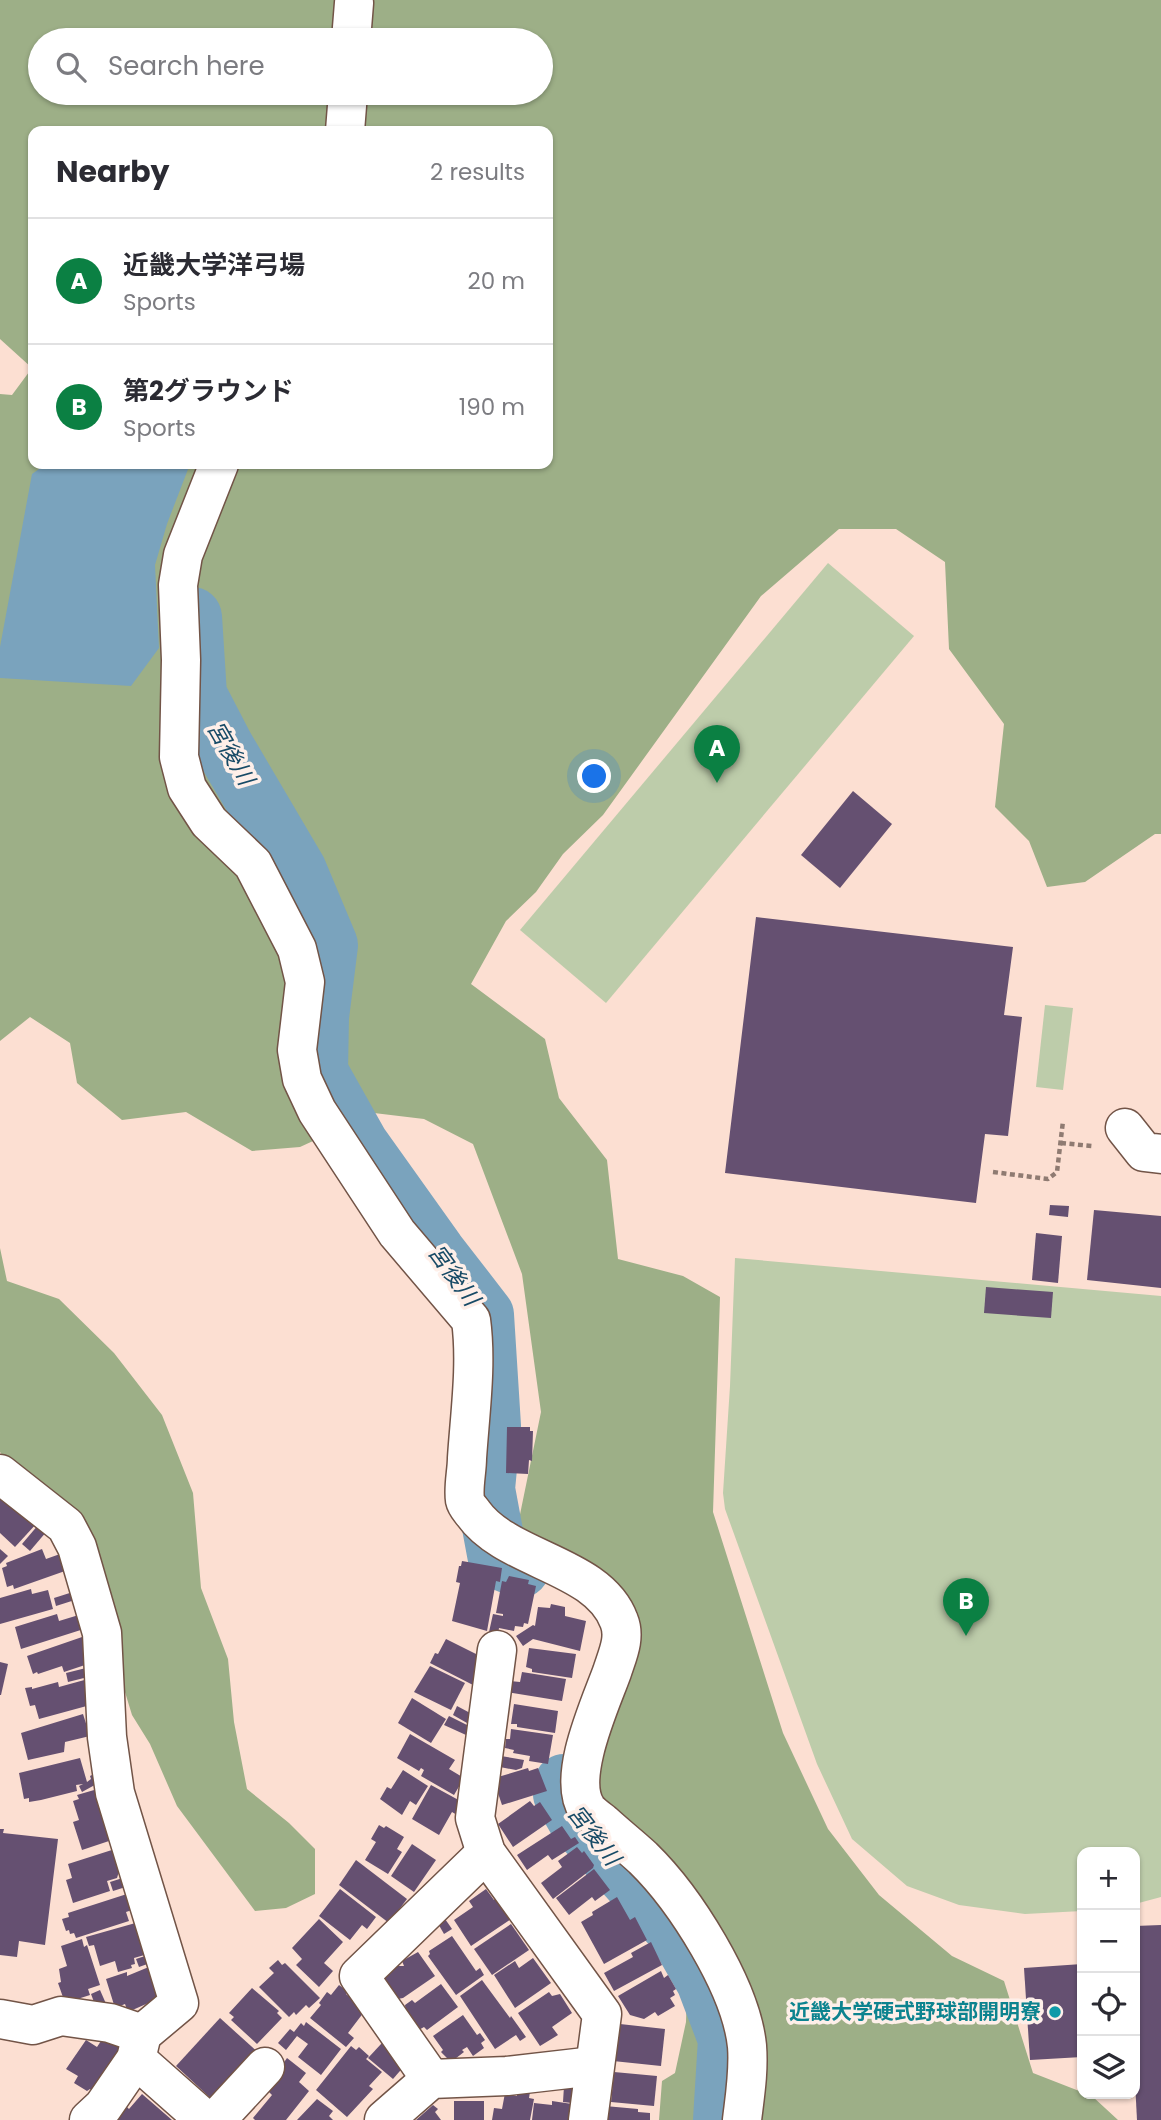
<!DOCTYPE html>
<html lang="en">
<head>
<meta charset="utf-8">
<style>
	:root { --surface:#fff; --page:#f2f2f3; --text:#2b2b33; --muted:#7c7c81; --line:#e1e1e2; --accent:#0b8043 }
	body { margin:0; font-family:Poppins,"Noto Sans JP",sans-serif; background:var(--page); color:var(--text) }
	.controls { position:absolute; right:21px; bottom:21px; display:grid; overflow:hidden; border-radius:14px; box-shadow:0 2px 5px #0004 }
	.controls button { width:63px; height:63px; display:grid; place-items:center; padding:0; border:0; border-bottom:2px solid var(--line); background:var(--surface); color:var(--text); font:35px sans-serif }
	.you { position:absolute; left:595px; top:777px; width:24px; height:24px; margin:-18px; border:5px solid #fff; border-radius:50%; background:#1a73e8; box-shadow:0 0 0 10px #1a73e833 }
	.badge { display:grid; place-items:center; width:46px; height:46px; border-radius:50%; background:var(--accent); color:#fff; font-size:23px; font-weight:700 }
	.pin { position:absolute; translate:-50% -58px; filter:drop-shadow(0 2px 4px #0008) }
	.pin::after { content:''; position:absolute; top:37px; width:24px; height:21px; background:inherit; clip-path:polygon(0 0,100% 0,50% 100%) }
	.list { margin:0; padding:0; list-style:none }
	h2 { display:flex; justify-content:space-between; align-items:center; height:91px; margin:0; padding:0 28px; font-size:30px }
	h2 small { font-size:23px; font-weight:400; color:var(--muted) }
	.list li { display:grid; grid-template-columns:46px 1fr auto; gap:21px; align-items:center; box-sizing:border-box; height:126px; padding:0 28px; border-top:2px solid var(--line) }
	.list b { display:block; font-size:26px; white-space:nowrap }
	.list p { margin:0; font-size:23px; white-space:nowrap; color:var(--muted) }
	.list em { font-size:23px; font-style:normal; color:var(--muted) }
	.icon { flex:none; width:38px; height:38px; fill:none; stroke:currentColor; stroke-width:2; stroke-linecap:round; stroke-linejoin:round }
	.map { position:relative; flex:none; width:1161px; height:2120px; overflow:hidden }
	.search { position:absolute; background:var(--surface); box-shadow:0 2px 5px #0004; left:28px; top:28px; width:525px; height:77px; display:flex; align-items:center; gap:18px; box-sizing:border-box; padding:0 24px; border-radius:38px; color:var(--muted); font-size:26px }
	.panel { position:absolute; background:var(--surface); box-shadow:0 2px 5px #0004; left:28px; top:126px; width:525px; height:343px; border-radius:14px }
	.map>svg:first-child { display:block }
	.green { fill:#bdccaa }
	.forest { fill:#9daf87; fill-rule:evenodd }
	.water { fill:#7aa3bd }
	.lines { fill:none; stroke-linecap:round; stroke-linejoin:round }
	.river { stroke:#7aa3bd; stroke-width:60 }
	.building { fill:#655071 }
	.minor-casing { stroke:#725447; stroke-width:41 }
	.path { stroke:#8f7b72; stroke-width:4.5; stroke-dasharray:5 3.5; stroke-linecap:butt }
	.minor { stroke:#fff; stroke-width:38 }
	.culture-dot { fill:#0f9aa8; stroke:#feefe9; stroke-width:2.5 }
	.labels { text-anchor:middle; stroke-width:7; stroke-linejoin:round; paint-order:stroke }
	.culture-label { font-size:21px; font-weight:bold; fill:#0d838f; stroke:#feefe9; text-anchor:end }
	.water-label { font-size:23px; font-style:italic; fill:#174a66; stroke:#feefe9 }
</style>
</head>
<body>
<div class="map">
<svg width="1161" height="2120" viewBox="0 0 1161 2120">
	<rect width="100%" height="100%" fill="#fcdfd2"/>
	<g class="green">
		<path d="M828 563 914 636 606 1003 520 930Z"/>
		<path d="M1045 1005 1073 1008 1063 1090 1036 1087Z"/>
		<path d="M735 1258 1161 1296V1897L1135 1904V1852H1082V1911L1025 1914 959 1905 907 1886 852 1839 817 1764 725 1509 723 1493 730 1386Z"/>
	</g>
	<g class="forest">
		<path d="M0 0H1161V834H1155L1085 882 1047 887 1029 841 995 807 1004 724 949 649 945 562 896 529H839L761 596 603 815 563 854 536 892 506 921 471 984 545 1039 559 1098 607 1160 618 1259 683 1276 720 1297 713 1512 783 1733 828 1829 879 1895 952 1956 1004 1981 1033 2073 1092 2096 1118 2120H752L758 2048 594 1798 591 1782 635 1649 517 1529 541 1412 522 1274 473 1144 424 1119 374 1113 300 1147 252 1151 186 1112 122 1120 77 1083 70 1043 30 1017 0 1041V394L12 395 32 368 0 339ZM40 40H541V93H40ZM33 131H548V464H33Z"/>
		<path d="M0 1248 7 1281 59 1299 114 1353 162 1415 193 1493 201 1588 228 1659 234 1722 247 1789 289 1823 315 1849V1894L286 1908 255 1911 177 1806 150 1744 132 1715 121 1679 110 1597 0 1452Z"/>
		<path d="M687 1989H699L716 2024 722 2101 718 2120H659L662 2081 675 2073 686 2022Z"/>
	</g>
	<path class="water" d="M86 464H190L167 524 155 565 159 648 131 686 0 678V647L32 474 42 467 77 469Z"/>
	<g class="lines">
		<g class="river">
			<path d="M192 617 197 695 224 747 297 871 328 945 319 1017 318 1072 359 1145 436 1253 484 1315 491 1426 485 1489 498 1559 520 1568"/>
			<path d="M564 1784 563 1794 579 1822 678 1932 706 1981 728 2039 723 2120"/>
		</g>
	</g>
	<g class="building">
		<path d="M853 791 892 824 840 888 801 855Z"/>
		<path d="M756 917 1013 947 1004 1015 1022 1017 1008 1136 985 1134 976 1203 725 1173Z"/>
		<path d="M1050 1205 1069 1206 1068 1217 1049 1215Z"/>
		<path d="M1094 1210 1161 1216V1288L1087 1280Z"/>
		<path d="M1036 1233 1062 1236 1058 1283 1032 1280Z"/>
		<path d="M986 1287 1053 1292 1051 1318 984 1313Z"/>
		<path d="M507 1427H530V1431H533L532 1461 529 1460 528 1474 506 1473Z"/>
		<path d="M0 1497 37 1523 15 1547 0 1533Z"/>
		<path d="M39 1524 47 1531 30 1551 22 1544Z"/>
		<path d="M0 1549 8 1556 0 1564Z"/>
		<path d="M42 1549 46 1559 60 1554 65 1571 14 1589 13 1585 7 1587 2 1568 7 1566 6 1563Z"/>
		<path d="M462 1561 502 1568 500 1582 496 1581 487 1631 452 1621 460 1583 456 1582 459 1566H461Z"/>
		<path d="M509 1576 529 1580 528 1584 536 1586 528 1624 524 1623 523 1627 515 1626 514 1631 499 1628 498 1634 489 1632 493 1614 503 1616V1614L496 1613 502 1581 506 1582Z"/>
		<path d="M31 1589 32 1594 48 1590 53 1609 0 1624V1598Z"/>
		<path d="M76 1591 78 1599 56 1606 54 1598Z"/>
		<path d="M551 1604 565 1607V1616L586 1621 580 1651 533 1639 523 1646 516 1636 533 1625 535 1626 538 1607 550 1608Z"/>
		<path d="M57 1614 59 1621 82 1614 87 1628 21 1649 15 1627Z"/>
		<path d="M85 1636 94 1662 64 1672 62 1666 38 1674 37 1672 33 1674 27 1656Z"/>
		<path d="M446 1639 480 1656 474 1674 477 1675 473 1685 430 1663 435 1653 438 1654Z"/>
		<path d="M529 1648 576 1654 572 1678 532 1672V1669L526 1667Z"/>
		<path d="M0 1662 8 1664 1 1695H0Z"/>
		<path d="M430 1666 465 1683 451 1710 414 1692Z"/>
		<path d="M90 1667 92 1676 68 1682 66 1673Z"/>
		<path d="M522 1672 566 1679 562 1701 507 1692 510 1681 520 1682Z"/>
		<path d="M88 1679 94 1704 39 1719 35 1705 30 1706 25 1688 32 1687V1689L58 1682 59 1687Z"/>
		<path d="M412 1698 446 1719 431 1743 398 1723Z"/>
		<path d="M514 1704 558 1711 555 1733 517 1727V1724H511Z"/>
		<path d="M457 1706 472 1714 467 1723 453 1715Z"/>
		<path d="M83 1714 90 1736 65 1742 64 1752 28 1760 21 1733Z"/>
		<path d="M449 1716 471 1727 466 1735 444 1725Z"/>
		<path d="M511 1729 553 1735 548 1764 529 1761 530 1756 513 1753 514 1750 505 1748 506 1739H510Z"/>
		<path d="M410 1734 455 1760 449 1769 464 1778 454 1795 421 1776 424 1770 421 1768 419 1771 397 1758Z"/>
		<path d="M501 1756 524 1760 522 1768 516 1770 500 1767Z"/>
		<path d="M80 1758 87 1782 91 1779 90 1776 98 1772 102 1781 82 1792 79 1786 83 1784 76 1785 77 1791 41 1800 29 1802V1798L24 1799 19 1773Z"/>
		<path d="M528 1768 529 1771 538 1768 547 1791 502 1805 496 1787 500 1785 498 1777Z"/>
		<path d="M403 1770 428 1786 416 1805 410 1801 402 1815 380 1799 387 1787 391 1789Z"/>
		<path d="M431 1785 464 1803 457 1815 452 1812 439 1835 412 1819Z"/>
		<path d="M101 1788 116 1835 108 1837 109 1841 82 1850 73 1822 79 1820 73 1801 79 1799 77 1795Z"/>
		<path d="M530 1801 534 1806 540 1802 552 1820 513 1847 498 1824Z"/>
		<path d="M379 1825 384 1828 386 1826 404 1837 397 1849 402 1852 388 1874 365 1860 376 1842 371 1839Z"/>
		<path d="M562 1826 571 1839 575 1837 579 1843 552 1860 548 1855 527 1870 517 1855Z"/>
		<path d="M0 1829H4L3 1833 58 1839 45 1945 19 1941 17 1957 0 1955Z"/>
		<path d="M412 1844 436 1860 414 1892 391 1876Z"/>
		<path d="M577 1847 582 1853 584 1851 594 1865 593 1868 553 1899 541 1883 562 1867 558 1861Z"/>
		<path d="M115 1849 121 1865 117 1878 107 1881 110 1891 73 1903 66 1880 72 1878 68 1864Z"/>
		<path d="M356 1860 407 1899 389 1923 339 1885Z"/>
		<path d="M594 1869 610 1890 595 1901 592 1897 569 1915 556 1898Z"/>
		<path d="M129 1876 132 1885 113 1891 110 1882Z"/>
		<path d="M340 1889 376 1917 367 1929 362 1925 350 1940 319 1916Z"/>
		<path d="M486 1889 494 1900 496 1898 511 1919 471 1946 454 1920 473 1907 469 1901Z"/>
		<path d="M130 1893 135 1909 126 1912 129 1921 76 1938 74 1933 70 1934 69 1930 66 1931 62 1919 69 1917 68 1913Z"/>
		<path d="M617 1897 630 1920 635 1917 647 1940 604 1964 581 1922 593 1915 592 1912Z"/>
		<path d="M443 1916 452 1929 444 1934 436 1920Z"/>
		<path d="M319 1919 343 1942 324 1963 333 1971 319 1987 296 1965 302 1959 292 1948Z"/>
		<path d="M139 1922 148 1954 134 1958 135 1964 131 1965 132 1968 118 1972 115 1961 100 1966 94 1945 89 1946 86 1937Z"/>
		<path d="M511 1924 529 1950 492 1975 474 1949Z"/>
		<path d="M1161 1925V2120H1137L1135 2082V1926Z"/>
		<path d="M452 1936 476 1971 480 1968 484 1975 456 1995 428 1956 430 1954 429 1951Z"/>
		<path d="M82 1939 84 1947 87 1945 100 1985 88 1989 90 1995 65 2003 58 1983 61 1982 59 1969 67 1966 61 1946Z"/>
		<path d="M651 1942 662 1965 614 1991 604 1973 633 1957 631 1953Z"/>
		<path d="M418 1952 435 1976 403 1998 392 2000 382 1976 398 1966H404L402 1961Z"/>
		<path d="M151 1954 153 1962 139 1967 136 1959Z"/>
		<path d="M533 1958 551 1983 515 2008 494 1975 515 1961 519 1968Z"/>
		<path d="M278 1960 282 1965 285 1963 320 1998 309 2008 306 2005 296 2015 294 2012 289 2017 259 1987 274 1973 269 1968Z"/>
		<path d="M156 1964 162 1997 128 2012 125 2004 115 2008 106 1979 127 1972V1976Z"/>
		<path d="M1082 1964V2057L1030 2060 1024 1968Z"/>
		<path d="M661 1971 664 1978 668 1975 676 1989 673 1991 675 1995 670 1998 675 2006 658 2016 655 2012 644 2019 630 2015 618 1996Z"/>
		<path d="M482 1980 510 2018 511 2016 526 2037 520 2041 516 2035 495 2049 460 1996Z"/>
		<path d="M441 1984 458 2007 427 2030 424 2027 417 2031 406 2014 405 2005 412 2000 415 2003Z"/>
		<path d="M339 1985 348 1992 346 1994 359 2004 357 2006 364 2012 348 2033 354 2038 346 2047 310 2018 321 2005 319 2003 327 1992 331 1995Z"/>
		<path d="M252 1988 279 2011 277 2013 282 2018 257 2044 231 2020 234 2017 229 2013Z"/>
		<path d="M100 1990 107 2006 97 2010 91 1994Z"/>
		<path d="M549 1992 552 1996 560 1994 572 2013 552 2027 558 2035 540 2046 518 2013Z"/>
		<path d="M463 2015 477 2035 480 2033 485 2040 481 2043 484 2048 473 2056 467 2047 462 2050 464 2052 451 2062 441 2052 443 2050 433 2036Z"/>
		<path d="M220 2018 262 2056 218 2105 176 2066Z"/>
		<path d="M306 2022 341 2049 321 2075 298 2057 308 2044 297 2036 286 2050 278 2043 290 2029 294 2032 301 2023 304 2026Z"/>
		<path d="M620 2024 665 2029 661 2066 613 2061Z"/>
		<path d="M105 2035 128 2050 98 2094 90 2089 87 2091 74 2083 78 2076 66 2069 86 2040 97 2047Z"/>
		<path d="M382 2043 406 2064 393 2079 368 2058Z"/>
		<path d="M351 2046 356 2050 359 2047 369 2056 366 2059 382 2072 369 2086 373 2089 347 2117 316 2090Z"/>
		<path d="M287 2058 306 2073 299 2082 309 2091 286 2120H255L253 2118 272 2095 268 2091 284 2071 280 2068Z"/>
		<path d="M614 2072 657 2076 654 2106 611 2102Z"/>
		<path d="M564 2086 574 2087 572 2103 563 2102Z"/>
		<path d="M517 2090 530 2092 529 2098 534 2099 530 2120H492L494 2108 502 2109 505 2093 517 2096Z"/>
		<path d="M142 2094 172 2120H118L111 2114 122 2102 129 2109Z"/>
		<path d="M317 2099 333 2111 329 2116 333 2120H297Z"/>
		<rect x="454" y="2101" width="30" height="19"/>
		<path d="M552 2101 572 2104 569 2120H532L534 2103 552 2105Z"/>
		<path d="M433 2105 438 2109 435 2112 441 2120H416Z"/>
		<path d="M605 2106 638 2109V2112L650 2113V2120H604Z"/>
	</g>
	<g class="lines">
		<g class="minor-casing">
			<g id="minor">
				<path d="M351 40 354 3"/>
				<path d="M345 131 348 93"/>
				<path d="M219 464 183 555 178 585 181 660 179 757 187 788 209 822 253 864 297 949 305 982 297 1050 302 1079 317 1111 397 1233 471 1320C477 1364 470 1413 467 1458 467 1471 463 1487 465 1500 466 1505 470 1509 473 1513 507 1561 598 1564 619 1621 626 1638 617 1656 612 1672 600 1705 566 1778 587 1809 591 1814 598 1819 603 1823 616 1835 630 1846 643 1858 685 1899 741 1987 747 2046 749 2071 745 2095 742 2120"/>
				<path d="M1125 1128 1144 1152 1161 1154"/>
				<path d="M0 1474 66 1526 77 1547 102 1633 107 1737 115 1793 179 2003 142 2034 136 2059 103 2107 89 2120"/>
				<path d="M497 1650 475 1818 486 1853 602 2014 588 2120"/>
				<path d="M0 2019 33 2025 61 2016 110 2023 142 2034"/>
				<path d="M136 2059 205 2120"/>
				<path d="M431 2079 359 1976 486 1853"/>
				<path d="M216 2120 265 2067"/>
				<path d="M384 2120 431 2079 507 2076 594 2066"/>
			</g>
		</g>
		<g class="path">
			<path d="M1061 1143 1092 1146 1094 1148"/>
			<path d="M993 1172 1048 1179 1057 1172 1063 1121"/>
		</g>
		<use href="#minor" class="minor"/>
	</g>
	<circle class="culture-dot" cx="1055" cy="2012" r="7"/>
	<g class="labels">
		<g class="culture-label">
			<text x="1041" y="2019">近畿大学硬式野球部開明寮</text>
		</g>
		<g class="water-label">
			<text transform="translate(231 753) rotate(60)" y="8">宮後川</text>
			<text transform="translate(454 1275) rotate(54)" y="8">宮後川</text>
			<text transform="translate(594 1835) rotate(52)" y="8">宮後川</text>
		</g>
	</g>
</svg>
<div class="controls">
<button>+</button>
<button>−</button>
<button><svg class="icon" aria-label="locate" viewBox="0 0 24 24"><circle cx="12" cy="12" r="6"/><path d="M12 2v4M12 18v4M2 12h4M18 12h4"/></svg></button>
<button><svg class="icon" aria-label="layers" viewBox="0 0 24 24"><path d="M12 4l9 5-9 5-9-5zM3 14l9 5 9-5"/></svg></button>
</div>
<div class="you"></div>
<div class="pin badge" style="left:717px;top:783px">A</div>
<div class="pin badge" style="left:966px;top:1636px">B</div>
<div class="search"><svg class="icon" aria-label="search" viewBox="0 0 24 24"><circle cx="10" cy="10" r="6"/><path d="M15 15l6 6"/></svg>Search here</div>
<section class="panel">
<h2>Nearby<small>2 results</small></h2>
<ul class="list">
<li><span class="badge">A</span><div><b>近畿大学洋弓場</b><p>Sports</p></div><em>20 m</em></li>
<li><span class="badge">B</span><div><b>第2グラウンド</b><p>Sports</p></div><em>190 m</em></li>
</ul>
</section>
</div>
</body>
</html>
